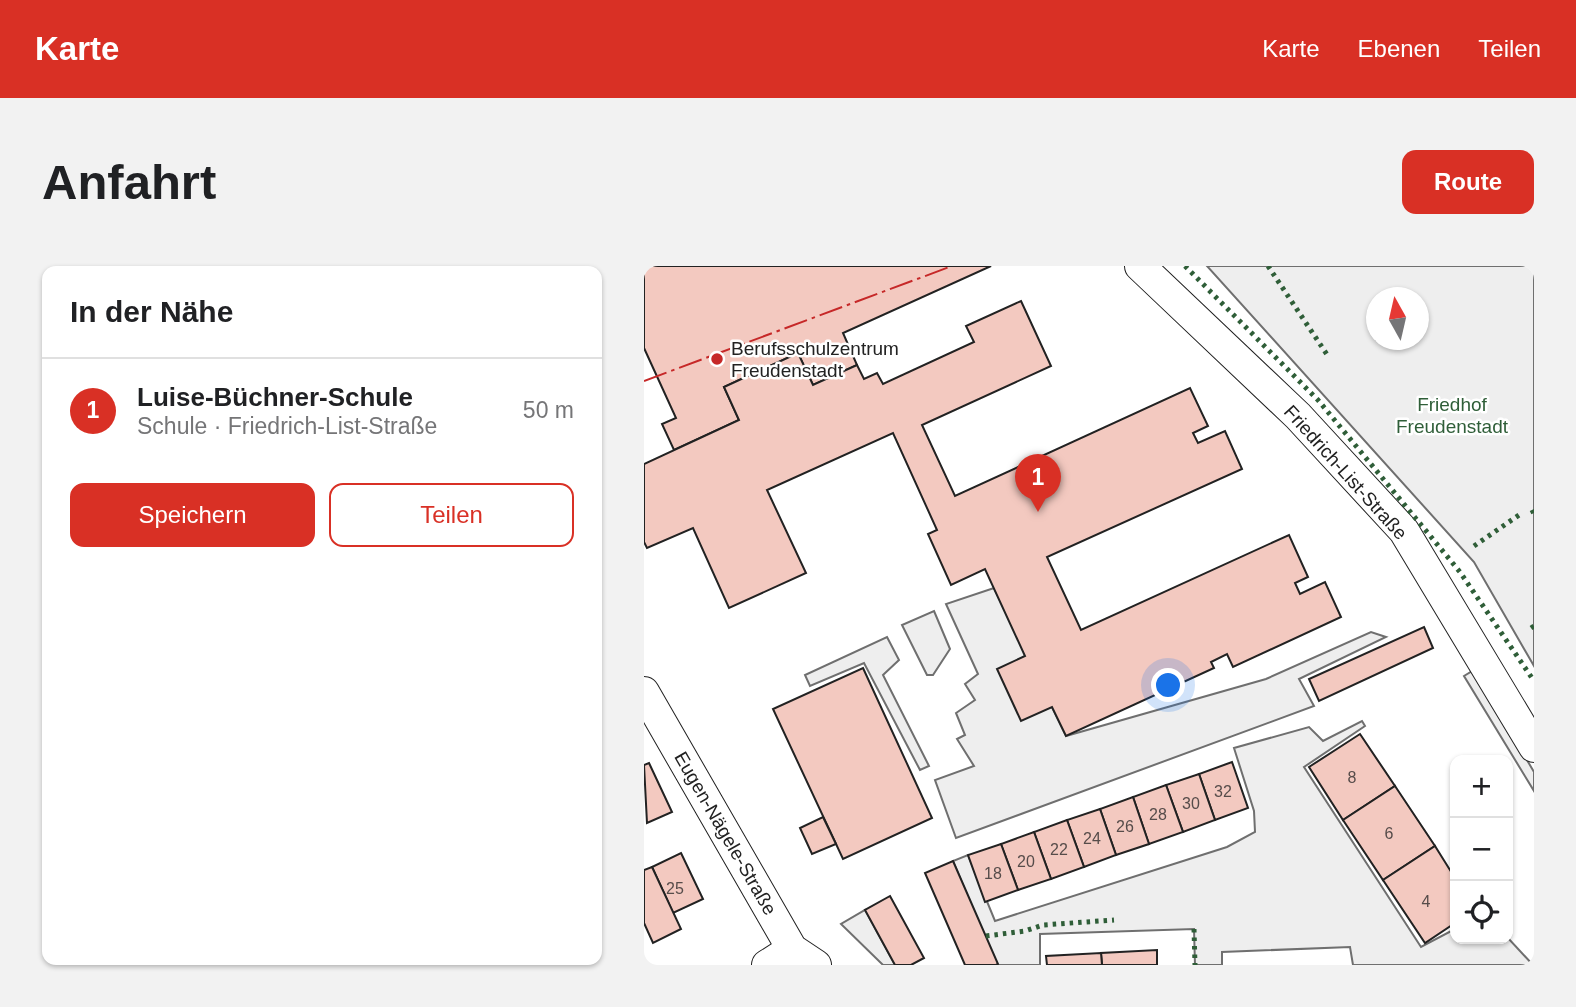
<!DOCTYPE html>
<html lang="de">
<head>
<meta charset="utf-8">
<style>
	:root { --surface:#fff; --page:#f2f2f2; --text:#202124; --muted:#757577; --line:#e0e0e0; --accent:#d93025 }
	body { margin:0; font-family:Helvetica,sans-serif; background:var(--page); color:var(--text) }
	.controls { position:absolute; right:21px; bottom:21px; display:grid; overflow:hidden; border-radius:14px; box-shadow:0 2px 5px #0004 }
	.controls button { width:63px; height:63px; display:grid; place-items:center; padding:0; border:0; border-bottom:2px solid var(--line); background:var(--surface); color:var(--text); font:35px sans-serif }
	.compass { position:absolute; left:722px; top:21px; width:63px; height:63px; border-radius:50%; background:var(--surface); box-shadow:0 2px 5px #0004; rotate:352deg }
	.you { position:absolute; left:525px; top:420px; width:24px; height:24px; margin:-18px; border:5px solid #fff; border-radius:50%; background:#1a73e8; box-shadow:0 0 0 10px #1a73e833 }
	.badge { display:grid; place-items:center; width:46px; height:46px; border-radius:50%; background:var(--accent); color:#fff; font-size:23px; font-weight:700 }
	.pin { position:absolute; translate:-50% -58px; filter:drop-shadow(0 2px 4px #0008) }
	.pin::after { content:''; position:absolute; top:37px; width:24px; height:21px; background:inherit; clip-path:polygon(0 0,100% 0,50% 100%) }
	.list { margin:0; padding:0; list-style:none }
	h2 { display:flex; justify-content:space-between; align-items:center; height:91px; margin:0; padding:0 28px; font-size:30px }
	h2 small { font-size:23px; font-weight:400; color:var(--muted) }
	.list li { display:grid; grid-template-columns:46px 1fr auto; gap:21px; align-items:center; box-sizing:border-box; height:105px; padding:0 28px; border-top:2px solid var(--line) }
	.list b { display:block; font-size:26px; white-space:nowrap }
	.list p { margin:0; font-size:23px; white-space:nowrap; color:var(--muted) }
	.list em { font-size:23px; font-style:normal; color:var(--muted) }
	.actions { display:flex; gap:14px; padding:21px 28px }
	.actions a { flex:1; padding:16px 0; border:2px solid var(--accent); border-radius:14px; text-align:center; font-size:24px; color:var(--accent) }
	.actions .main { background:var(--accent); color:#fff }
	.icon { flex:none; width:38px; height:38px; fill:none; stroke:currentColor; stroke-width:2; stroke-linecap:round; stroke-linejoin:round }
	.map { position:relative; flex:none; width:890px; height:699px; overflow:hidden; border-radius:14px }
	header { display:flex; align-items:center; gap:42px; box-sizing:border-box; height:98px; padding:0 35px; background:var(--accent); color:#fff }
	header strong { font-size:33px }
	nav { display:flex; gap:38px; margin-inline-start:auto; font-size:24px }
	.intro { display:flex; align-items:center; justify-content:space-between; box-sizing:border-box; height:168px; padding:0 42px }
	h1 { margin:0; font-size:49px }
	.button { padding:18px 32px; border-radius:14px; background:var(--accent); color:#fff; font-size:24px; font-weight:700 }
	main { display:flex; gap:42px; padding:0 42px }
	aside { flex:1; background:var(--surface); border-radius:14px; box-shadow:0 2px 5px #0004 }
	.map>svg:first-child { display:block }
	.green { fill:#eee; stroke:#6f6f6f; stroke-width:2; fill-rule:evenodd }
	.building { fill:#f3c9c0; stroke:#222; stroke-width:2 }
	.lines { fill:none; stroke-linecap:round; stroke-linejoin:round }
	.street-casing { stroke:#222; stroke-width:32 }
	.street { stroke:#fff; stroke-width:30 }
	.hedge { stroke:#2f5e38; stroke-width:5; stroke-dasharray:3.5 5; stroke-linecap:butt }
	.power { stroke:#c62828; stroke-width:2; stroke-dasharray:24 5 3.5 5; stroke-linecap:butt }
	.poi-dot { fill:#c62828; stroke:#fff; stroke-width:2.5 }
	.labels { text-anchor:middle; stroke-width:5; stroke-linejoin:round; paint-order:stroke }
	.number-label { font-size:16px; fill:#564c4a }
	.poi-label { font-size:19px; fill:#222; stroke:#fff; text-anchor:start }
	.park-label { font-size:19px; fill:#2f5e38; stroke:#fff }
	.street-label { font-size:19px; fill:#222; stroke:#fff }
</style>
</head>
<body>
<header>
<strong>Karte</strong>
<nav><a>Karte</a><a>Ebenen</a><a>Teilen</a></nav>
</header>
<div class="intro"><h1>Anfahrt</h1><a class="button">Route</a></div>
<main>
<aside>
<h2>In der Nähe<small></small></h2>
<ul class="list">
<li><span class="badge">1</span><div><b>Luise-Büchner-Schule</b><p>Schule · Friedrich-List-Straße</p></div><em>50 m</em></li>
</ul>
<div class="actions"><a class="main">Speichern</a><a>Teilen</a></div>
</aside>
<div class="map">
<svg width="890" height="699" viewBox="0 0 890 699">
	<rect width="100%" height="100%" fill="#fff"/>
	<g class="green">
		<path d="M563 0H890V400L830 296ZM732 32H774V74H732Z"/>
		<path d="M350 322 422 470 622 413 727 366 742 371 655 413 670 440 312 572 291 514 330 500 313 473 321 469 312 447 331 434 321 418 334 408 302 338Z"/>
		<path d="M290 345 306 383 289 409H283L258 359Z"/>
		<path d="M243 371 255 394 239 409 285 500 276 504 220 397 166 420 161 409Z"/>
		<path d="M830 404 890 506V525L820 410Z"/>
		<path d="M718 455 721 460 660 501 777 681 811 663V673L864 672 889 699H709L706 681 578 686V699H551L550 663 396 668V699H352L309 595 324 589 351 655 583 581 611 566 610 545 590 482 665 461 679 475Z"/>
		<path d="M221 644 251 699H239L197 658Z"/>
	</g>
	<g class="building">
		<path d="M0 0H347L199 67 213 99 169 119 154 87 80 121 95 154 30 184 18 158 32 152 0 82Z"/>
		<path d="M377 35 407 100 278 159 311 230 546 122 564 160 549 167 554 177 581 165 598 203 403 291 437 364 645 269 664 311 651 317 656 328 681 316 697 351 589 401 583 388 567 396 570 402 422 470 408 441 377 455 353 403 381 390 341 303 307 319 284 268 293 264 249 167 123 224 162 307 85 342 49 262 3 282 0 276V198L95 154 80 121 154 87 169 119 213 99 220 113 233 107 239 118 330 76 322 60Z"/>
		<path d="M780 361 789 382 675 435 665 413Z"/>
		<path d="M219 402 288 552 199 593 129 443Z"/>
		<path d="M716 468 751 520 699 554 665 501Z"/>
		<path d="M588 496 604 542 571 554 555 508Z"/>
		<path d="M5 497 28 546 3 557 0 499Z"/>
		<path d="M555 508 571 554 539 566 522 519Z"/>
		<path d="M522 519 539 566 505 578 489 531Z"/>
		<path d="M751 520 791 580 739 614 699 554Z"/>
		<path d="M489 531 505 578 472 589 456 543Z"/>
		<path d="M456 543 472 589 440 601 423 554Z"/>
		<path d="M179 551 192 578 168 588 156 562Z"/>
		<path d="M423 554 440 601 407 613 390 566Z"/>
		<path d="M390 566 407 613 374 624 357 578Z"/>
		<path d="M357 578 374 624 341 636 324 589Z"/>
		<path d="M791 580 811 612V657L781 677 739 614Z"/>
		<path d="M37 587 59 633 29 647 8 601Z"/>
		<path d="M309 595 354 698 352 699H321L281 607Z"/>
		<path d="M8 601 37 663 9 677 0 657V604Z"/>
		<path d="M246 630 280 692 267 699H251L221 644Z"/>
		<path d="M513 684V699H458L457 687Z"/>
		<path d="M457 687 458 699H403L402 690Z"/>
	</g>
	<g class="lines">
		<g class="street-casing">
			<g id="street">
				<path d="M496 0 654 150 760 265 890 481"/>
				<path d="M0 426 148 683 172 699"/>
				<path d="M123 699 148 683"/>
			</g>
		</g>
		<use href="#street" class="street"/>
		<g class="hedge">
			<path d="M541 0 674 134 816 306 890 415"/>
			<path d="M624 0 684 90"/>
			<path d="M888 244 890 248"/>
			<path d="M830 280 875 249"/>
			<path d="M887 362 890 360"/>
			<path d="M550 663 551 699"/>
			<path d="M342 670 381 665 399 659 470 654"/>
		</g>
		<path class="power" d="M0 115 308 0"/>
	</g>
	<circle class="poi-dot" cx="73" cy="93" r="7"/>
	<g class="labels">
		<g class="number-label">
			<text x="708" y="517">8</text>
			<text x="579" y="531">32</text>
			<text x="547" y="543">30</text>
			<text x="514" y="554">28</text>
			<text x="481" y="566">26</text>
			<text x="745" y="573">6</text>
			<text x="448" y="578">24</text>
			<text x="415" y="589">22</text>
			<text x="382" y="601">20</text>
			<text x="349" y="613">18</text>
			<text x="31" y="628">25</text>
			<text x="782" y="641">4</text>
		</g>
		<g class="poi-label">
			<text x="87" y="89">Berufsschulzentrum<tspan x="87" dy="22">Freudenstadt</tspan></text>
		</g>
		<g class="park-label">
			<text x="808" y="145">Friedhof<tspan x="808" dy="22">Freudenstadt</tspan></text>
		</g>
		<g class="street-label">
			<text transform="translate(702 206) rotate(48)" y="7">Friedrich-List-Straße</text>
			<text transform="translate(82 567) rotate(60)" y="7">Eugen-Nägele-Straße</text>
		</g>
	</g>
</svg>
<div class="controls">
<button>+</button>
<button>−</button>
<button><svg class="icon" aria-label="locate" viewBox="0 0 24 24"><circle cx="12" cy="12" r="6"/><path d="M12 2v4M12 18v4M2 12h4M18 12h4"/></svg></button>
</div>
<svg class="compass" viewBox="-18 -18 36 36"><path d="M0-13l5 13h-10z" fill="#e53935"/><path d="M0 13l5-13h-10z" fill="#757577"/></svg>
<div class="you"></div>
<div class="pin badge" style="left:394px;top:246px">1</div>
</div>
</main>
</body>
</html>
